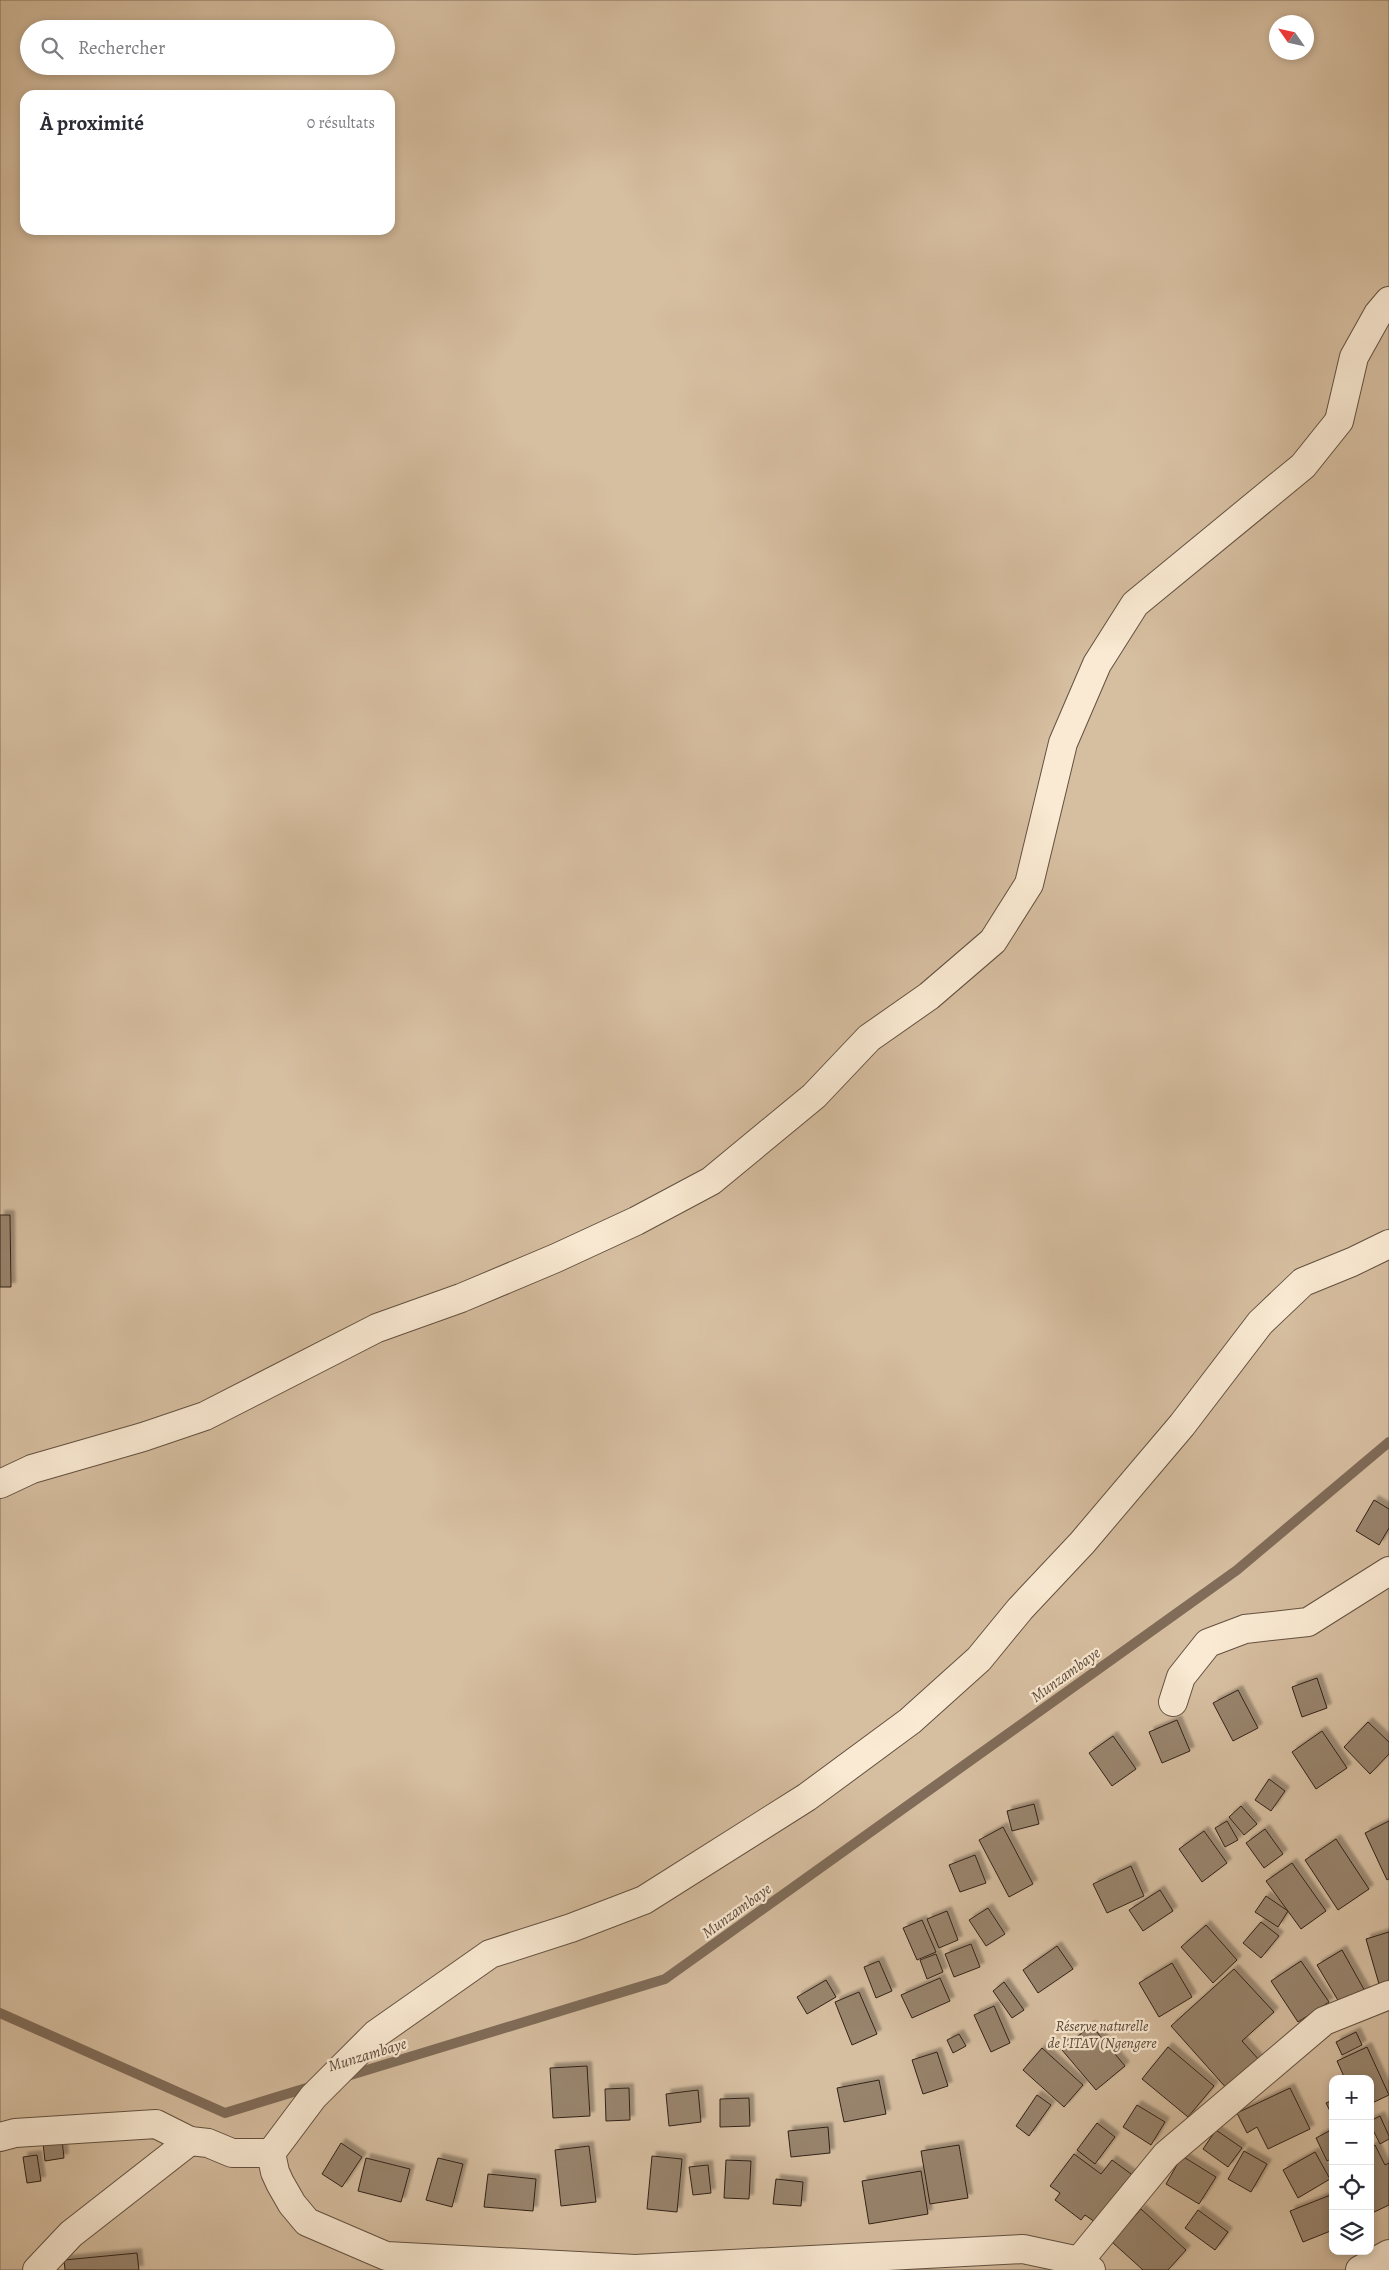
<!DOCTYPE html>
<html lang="fr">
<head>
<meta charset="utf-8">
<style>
	:root { --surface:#fff; --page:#f2f2f3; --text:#2b2b33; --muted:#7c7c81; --line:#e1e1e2 }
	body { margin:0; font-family:Alegreya,serif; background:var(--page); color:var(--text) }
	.controls { position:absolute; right:15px; bottom:15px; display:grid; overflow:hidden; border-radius:10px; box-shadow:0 2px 8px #0003 }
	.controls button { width:45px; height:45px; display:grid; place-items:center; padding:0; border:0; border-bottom:1px solid var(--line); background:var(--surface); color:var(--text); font:25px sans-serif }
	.compass { position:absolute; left:1269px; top:15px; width:45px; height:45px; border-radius:50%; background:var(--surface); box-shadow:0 2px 8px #0003; rotate:304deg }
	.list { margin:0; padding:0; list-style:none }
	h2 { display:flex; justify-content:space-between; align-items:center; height:65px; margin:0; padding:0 20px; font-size:21px }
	h2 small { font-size:16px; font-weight:400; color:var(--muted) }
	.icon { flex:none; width:28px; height:28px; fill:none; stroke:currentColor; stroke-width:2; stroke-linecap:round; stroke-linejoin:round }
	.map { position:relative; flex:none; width:1389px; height:2270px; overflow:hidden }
	.search { position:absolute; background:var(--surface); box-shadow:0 2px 8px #0003; left:20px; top:20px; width:375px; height:55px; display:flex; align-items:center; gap:12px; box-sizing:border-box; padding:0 18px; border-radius:28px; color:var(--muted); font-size:19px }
	.panel { position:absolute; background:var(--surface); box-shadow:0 2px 8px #0003; left:20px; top:90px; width:375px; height:145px; border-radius:15px }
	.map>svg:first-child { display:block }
	.green { fill:#d6bea0; stroke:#84705c; fill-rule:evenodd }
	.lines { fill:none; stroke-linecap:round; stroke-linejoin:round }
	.stream { stroke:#806c59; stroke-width:10 }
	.building { fill:#98846d; stroke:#322218; filter:url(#shadow) }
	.minor-casing { stroke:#635141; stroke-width:30 }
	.minor { stroke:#faead3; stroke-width:28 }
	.labels { text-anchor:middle; stroke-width:4.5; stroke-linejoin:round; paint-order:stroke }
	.park-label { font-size:15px; font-style:italic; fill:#5b493a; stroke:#faead3 }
	.water-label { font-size:16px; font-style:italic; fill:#604d3e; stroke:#faead3 }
</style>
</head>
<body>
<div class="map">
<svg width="1389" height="2270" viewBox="0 0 1389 2270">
	<defs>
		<filter id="shadow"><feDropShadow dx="4.5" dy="-4.5" stdDeviation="1" flood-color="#0004"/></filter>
	</defs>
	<rect width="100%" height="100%" fill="#f7debc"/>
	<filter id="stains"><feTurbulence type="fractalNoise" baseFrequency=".004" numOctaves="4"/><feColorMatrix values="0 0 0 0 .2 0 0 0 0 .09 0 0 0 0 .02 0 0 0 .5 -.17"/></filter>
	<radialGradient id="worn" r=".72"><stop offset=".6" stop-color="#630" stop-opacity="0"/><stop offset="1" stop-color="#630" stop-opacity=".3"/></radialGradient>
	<path class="green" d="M0 0H1389V2270H0ZM1276 22H1306V52H1276ZM29 29H386V66H29ZM25 95H390V230H25ZM1333 2079H1370V2251H1333Z"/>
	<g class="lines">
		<g class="stream">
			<path d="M0 2013 225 2113 313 2086"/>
			<path d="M344 2077 665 1979 1237 1570 1389 1442"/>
		</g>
	</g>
	<g class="building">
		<path d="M0 1215H10L11 1287H0Z"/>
		<path d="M1374 1500 1389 1509V1528L1379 1545 1356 1531Z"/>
		<path d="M1317 1678 1327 1708 1302 1717 1292 1687Z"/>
		<path d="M1238 1690 1258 1728 1233 1741 1213 1703Z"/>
		<path d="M1177 1720 1190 1751 1162 1763 1149 1732Z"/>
		<path d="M1368 1722 1389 1742V1754L1370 1774 1344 1747Z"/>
		<path d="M1322 1731 1347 1768 1316 1789 1292 1752Z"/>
		<path d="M1113 1736 1136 1769 1112 1786 1089 1753Z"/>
		<path d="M1269 1779 1285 1791 1271 1811 1255 1800Z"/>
		<path d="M1034 1804 1039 1824 1012 1831 1007 1811Z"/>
		<path d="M1241 1806 1257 1824 1244 1835 1229 1817Z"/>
		<path d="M1227 1821 1238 1840 1225 1847 1215 1828Z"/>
		<path d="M1389 1821V1879L1387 1880 1365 1833Z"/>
		<path d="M1003 1827 1033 1884 1009 1897 979 1840Z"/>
		<path d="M1265 1829 1283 1854 1264 1868 1246 1843Z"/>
		<path d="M1204 1831 1227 1863 1202 1882 1179 1849Z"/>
		<path d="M1336 1839 1369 1889 1338 1910 1305 1860Z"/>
		<path d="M975 1855 986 1883 960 1892 949 1865Z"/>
		<path d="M1292 1863 1326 1911 1301 1929 1266 1881Z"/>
		<path d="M1131 1866 1144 1896 1107 1913 1093 1884Z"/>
		<path d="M1160 1890 1173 1911 1143 1931 1129 1910Z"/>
		<path d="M1266 1896 1288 1911 1278 1927 1255 1912Z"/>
		<path d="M988 1908 1005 1934 986 1946 969 1920Z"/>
		<path d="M947 1911 958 1940 939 1948 927 1919Z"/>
		<path d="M922 1920 936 1952 917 1960 903 1928Z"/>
		<path d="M1261 1922 1279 1936 1261 1958 1243 1943Z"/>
		<path d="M1206 1925 1237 1960 1213 1983 1181 1947Z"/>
		<path d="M1389 1932V1982L1379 1984 1366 1939Z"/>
		<path d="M971 1944 980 1967 954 1977 945 1954Z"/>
		<path d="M1057 1946 1073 1969 1038 1993 1023 1970Z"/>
		<path d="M1342 1950 1366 1993 1342 2007 1317 1965Z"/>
		<path d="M936 1954 943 1972 927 1979 920 1960Z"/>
		<path d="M879 1961 892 1991 876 1998 864 1967Z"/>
		<path d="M1301 1961 1329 2002 1298 2022 1271 1981Z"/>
		<path d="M1172 1963 1192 1997 1159 2017 1139 1983Z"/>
		<path d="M1234 1969 1274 2012 1242 2041 1260 2061 1228 2090 1171 2026Z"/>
		<path d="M940 1978 950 2001 912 2018 901 1995Z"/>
		<path d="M826 1980 836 1997 807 2014 797 1997Z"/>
		<path d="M1004 1982 1024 2010 1012 2018 993 1991Z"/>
		<path d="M859 1992 877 2034 852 2045 835 2002Z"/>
		<path d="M994 2006 1010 2043 991 2052 974 2015Z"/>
		<path d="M1091 2025 1125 2066 1096 2090 1062 2050Z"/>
		<path d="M1356 2032 1362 2045 1342 2055 1336 2042Z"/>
		<path d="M959 2034 966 2046 953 2053 947 2040Z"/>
		<path d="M1168 2047 1214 2086 1188 2117 1142 2079Z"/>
		<path d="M1367 2047 1389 2095 1370 2104V2079H1345L1337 2061Z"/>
		<path d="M1042 2048 1083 2085 1064 2107 1023 2070Z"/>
		<path d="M937 2052 948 2086 923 2094 912 2060Z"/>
		<path d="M587 2066 590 2116 553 2118 550 2068Z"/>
		<path d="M879 2080 886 2114 844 2122 837 2088Z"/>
		<path d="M629 2088 630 2120 606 2121 605 2089Z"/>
		<path d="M1290 2088 1310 2129 1268 2149 1257 2127 1247 2133 1237 2113Z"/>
		<path d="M698 2090 701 2122 669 2126 666 2094Z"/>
		<path d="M1037 2095 1051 2105 1029 2136 1016 2126Z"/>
		<path d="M749 2098 750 2126 720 2127V2099Z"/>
		<path d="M1333 2100V2117L1326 2103Z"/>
		<path d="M1137 2105 1165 2122 1151 2145 1123 2127Z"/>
		<path d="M1380 2116 1389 2136V2139L1380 2144 1370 2124V2121Z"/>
		<path d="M1097 2123 1115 2137 1095 2164 1077 2150Z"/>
		<path d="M828 2127 830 2153 791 2157 788 2131Z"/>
		<path d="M1333 2129V2158L1327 2161 1316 2138Z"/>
		<path d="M1216 2130 1242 2148 1228 2167 1203 2149Z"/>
		<path d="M62 2140 64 2158 45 2161 43 2143Z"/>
		<path d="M341 2143 362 2157 342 2187 322 2174Z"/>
		<path d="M959 2145 968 2198 930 2204 921 2151Z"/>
		<path d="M1375 2145 1385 2165 1389 2163V2205L1370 2214V2148Z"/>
		<path d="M589 2146 596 2202 561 2206 555 2150Z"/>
		<path d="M1244 2151 1267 2164 1251 2192 1228 2179Z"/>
		<path d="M1315 2152 1330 2179 1298 2198 1283 2170Z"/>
		<path d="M1074 2154 1101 2174 1112 2160 1138 2179 1102 2227 1085 2215 1081 2220 1055 2200 1060 2193 1050 2186Z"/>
		<path d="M37 2155 41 2181 27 2183 23 2157Z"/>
		<path d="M652 2156 682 2159 677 2212 647 2209Z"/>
		<path d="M1182 2156 1216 2177 1199 2204 1166 2184Z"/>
		<path d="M366 2158 410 2169 401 2202 358 2191Z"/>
		<path d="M438 2158 463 2164 452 2207 426 2200Z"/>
		<path d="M726 2160 751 2161 749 2199 724 2198Z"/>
		<path d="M708 2165 711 2193 693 2195 689 2167Z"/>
		<path d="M921 2171 928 2214 869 2224 862 2181Z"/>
		<path d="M488 2174 536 2179 533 2211 484 2207Z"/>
		<path d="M776 2179 803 2182 801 2206 773 2204Z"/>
		<path d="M1333 2194V2230L1303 2242 1290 2211Z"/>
		<path d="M1141 2209 1186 2250 1168 2270H1143L1112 2242Z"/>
		<path d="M1198 2210 1228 2232 1215 2250 1185 2228Z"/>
		<path d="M137 2253 139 2270H65L64 2260Z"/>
	</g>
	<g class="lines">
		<g class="minor-casing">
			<g id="minor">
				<path d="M0 1484 32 1469 143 1437 205 1416 377 1328 461 1298 556 1258 636 1221 711 1181 814 1096 869 1038 929 996 993 941 1029 884 1063 743 1097 664 1135 604 1303 466 1339 421 1354 357 1378 314 1389 301"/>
				<path d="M1173 1702 1181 1677 1208 1643 1245 1629 1308 1622 1389 1571"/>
				<path d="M0 2137 15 2133 156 2124 190 2141 208 2143 232 2153H271"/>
				<path d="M1079 2261 1166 2155 1324 2021 1389 1995"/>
				<path d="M37 2270 71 2234 190 2141"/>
				<path d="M1091 2270 1079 2261 1023 2249 635 2269 386 2256 307 2222 292 2204 280 2183 275 2172 271 2153 313 2097 376 2034 490 1954 571 1928 644 1900 807 1797 910 1721 979 1659 1020 1609 1082 1543 1182 1425 1260 1323 1303 1282 1352 1262 1389 1244"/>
				<path d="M1360 2270 1389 2254"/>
			</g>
		</g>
		<use href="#minor" class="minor"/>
	</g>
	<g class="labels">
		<g class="park-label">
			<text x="1102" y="2031">Réserve naturelle<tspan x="1102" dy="17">de l'ITAV (Ngengere</tspan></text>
		</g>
		<g class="water-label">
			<text transform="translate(1065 1674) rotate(-36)" y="6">Munzambaye</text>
			<text transform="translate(736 1910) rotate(-36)" y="6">Munzambaye</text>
			<text transform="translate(367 2054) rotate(-17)" y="6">Munzambaye</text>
		</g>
	</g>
	<rect width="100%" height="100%" filter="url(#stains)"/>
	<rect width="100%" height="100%" fill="url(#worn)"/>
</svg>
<div class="controls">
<button>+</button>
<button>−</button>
<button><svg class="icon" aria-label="locate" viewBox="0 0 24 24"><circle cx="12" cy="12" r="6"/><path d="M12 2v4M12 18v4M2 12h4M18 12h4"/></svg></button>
<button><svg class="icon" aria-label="layers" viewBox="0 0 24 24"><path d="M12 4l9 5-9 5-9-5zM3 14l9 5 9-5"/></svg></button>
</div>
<svg class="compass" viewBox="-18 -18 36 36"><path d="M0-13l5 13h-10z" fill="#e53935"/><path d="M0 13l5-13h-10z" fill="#7c7c81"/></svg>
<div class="search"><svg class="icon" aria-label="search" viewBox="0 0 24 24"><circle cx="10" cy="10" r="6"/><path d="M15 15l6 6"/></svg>Rechercher</div>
<section class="panel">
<h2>À proximité<small>0 résultats</small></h2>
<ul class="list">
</ul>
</section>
</div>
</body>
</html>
